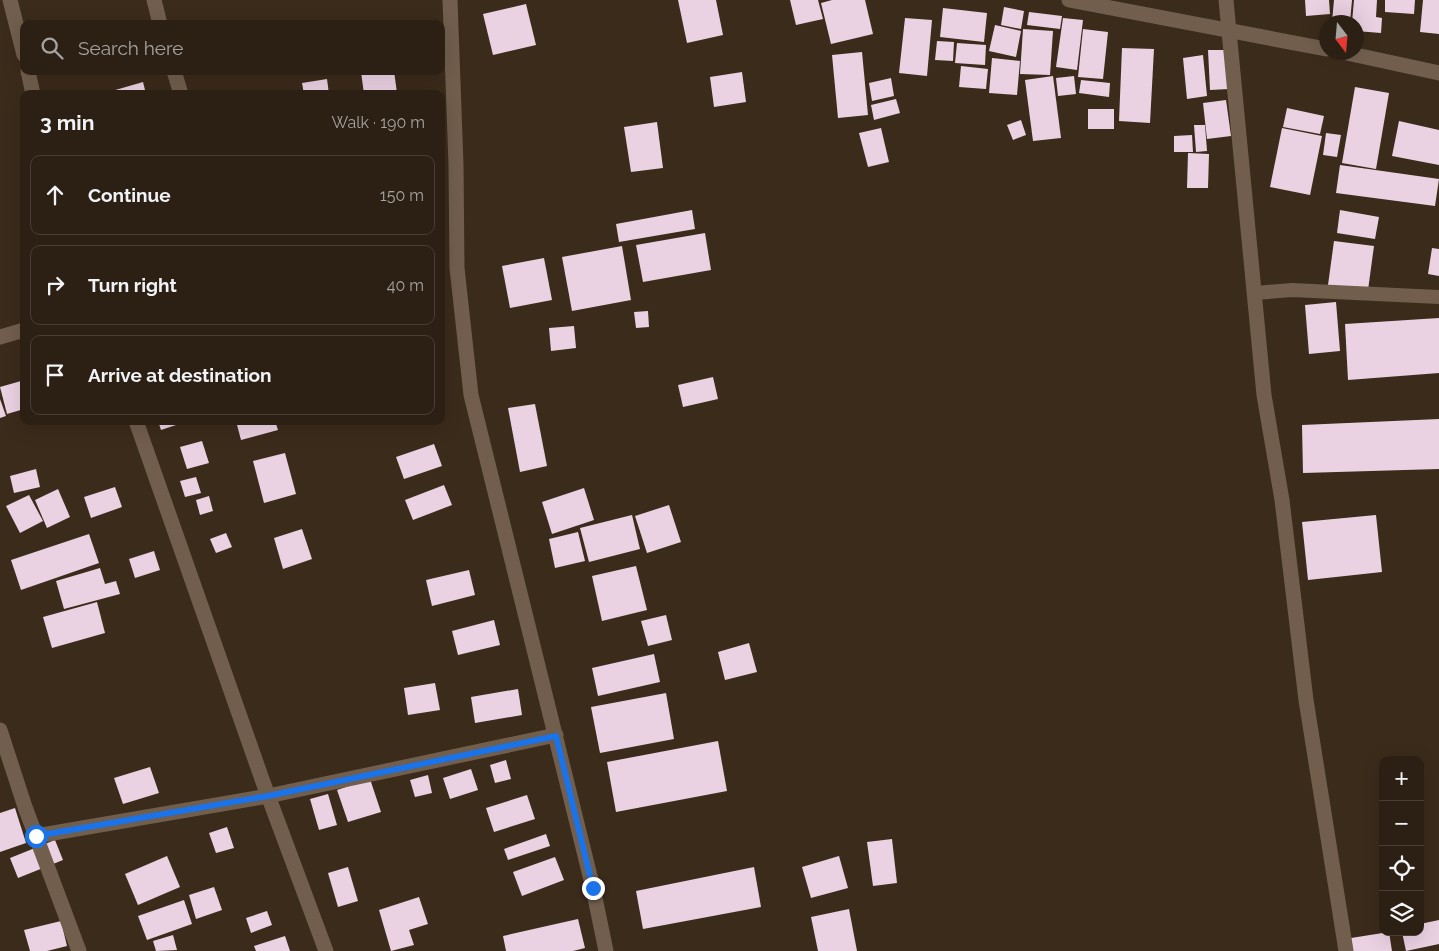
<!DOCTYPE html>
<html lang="en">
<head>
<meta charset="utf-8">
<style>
	:root { --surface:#2c2014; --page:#382d22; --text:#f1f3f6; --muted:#a6a3a0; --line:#483e34 }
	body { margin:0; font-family:Raleway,sans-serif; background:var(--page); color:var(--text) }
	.controls { position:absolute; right:15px; bottom:15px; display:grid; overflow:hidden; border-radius:10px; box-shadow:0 5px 20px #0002 }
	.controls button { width:45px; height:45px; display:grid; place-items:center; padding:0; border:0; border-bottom:1px solid var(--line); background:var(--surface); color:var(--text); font:25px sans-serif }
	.compass { position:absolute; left:1319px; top:15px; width:45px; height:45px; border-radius:50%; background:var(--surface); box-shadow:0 5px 20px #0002; rotate:164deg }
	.stop { position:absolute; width:15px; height:15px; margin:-11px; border:4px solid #1a73e8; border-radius:50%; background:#fff }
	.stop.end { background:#1a73e8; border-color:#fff; box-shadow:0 1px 5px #0008 }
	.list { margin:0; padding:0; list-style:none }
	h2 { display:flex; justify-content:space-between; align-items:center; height:65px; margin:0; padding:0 20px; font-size:21px }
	h2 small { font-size:16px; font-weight:400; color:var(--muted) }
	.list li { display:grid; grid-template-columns:32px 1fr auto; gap:15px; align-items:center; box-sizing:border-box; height:80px; margin:0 10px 10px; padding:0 10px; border:1px solid var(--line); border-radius:10px }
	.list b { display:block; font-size:19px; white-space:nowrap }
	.list em { font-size:16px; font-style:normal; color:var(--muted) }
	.icon { flex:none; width:28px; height:28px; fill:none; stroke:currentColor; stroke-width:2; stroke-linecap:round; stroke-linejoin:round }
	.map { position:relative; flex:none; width:1439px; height:951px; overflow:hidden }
	.search { position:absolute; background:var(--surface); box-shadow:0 5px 20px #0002; left:20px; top:20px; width:425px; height:55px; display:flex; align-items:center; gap:12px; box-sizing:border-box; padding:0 18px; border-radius:10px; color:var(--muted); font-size:19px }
	.panel { position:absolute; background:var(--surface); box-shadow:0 5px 20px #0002; left:20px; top:90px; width:425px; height:335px; border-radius:10px }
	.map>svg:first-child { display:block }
	.building { fill:#ebd2e3 }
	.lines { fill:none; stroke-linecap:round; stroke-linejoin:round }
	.service { stroke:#715e4d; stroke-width:14 }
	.minor { stroke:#715e4d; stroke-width:15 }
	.tertiary { stroke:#715e4d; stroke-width:15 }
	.route { stroke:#1a73e8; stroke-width:6 }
</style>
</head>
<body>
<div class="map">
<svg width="1439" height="951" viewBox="0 0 1439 951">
	<rect width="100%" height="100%" fill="#3b2b1b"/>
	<g class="building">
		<path d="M678 0H716L723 35 687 43Z"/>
		<path d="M790 0H818L823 19 796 25Z"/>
		<path d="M832 0H865L873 34 831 44 821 3Z"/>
		<path d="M1305 0H1329L1330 14 1306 16Z"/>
		<path d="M1334 0H1352L1350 22H1332Z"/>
		<path d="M1354 0H1377L1376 17 1382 18 1381 33 1356 31V22H1352Z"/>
		<path d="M1385 0H1415L1414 14 1385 12Z"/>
		<path d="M1423 0H1439V34L1420 32Z"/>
		<path d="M526 4 536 45 493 55 483 14Z"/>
		<path d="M1004 7 1024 11 1021 29 1001 25Z"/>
		<path d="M943 8 987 13 984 42 940 37Z"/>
		<path d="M1029 12 1062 16 1060 29 1027 25Z"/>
		<path d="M905 18 932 20 927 76 899 73Z"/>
		<path d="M1063 18 1083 20 1077 70 1056 67Z"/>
		<path d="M995 25 1021 31 1016 57 989 51Z"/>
		<path d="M1023 29 1053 31 1050 75 1020 74Z"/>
		<path d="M1083 29 1108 32 1103 79 1078 77Z"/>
		<path d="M937 41 954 42 953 61 935 60Z"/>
		<path d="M957 43 986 45 985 65 955 63Z"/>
		<path d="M1122 48 1154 49 1150 123 1119 121Z"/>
		<path d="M1208 50H1228L1229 89 1210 90Z"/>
		<path d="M862 52 868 115 838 118 832 55Z"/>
		<path d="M1203 55 1207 96 1187 99 1183 58Z"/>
		<path d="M992 58 1020 61 1017 95 989 93Z"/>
		<path d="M961 66 988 69 986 89 959 87Z"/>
		<path d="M394 71 397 93 364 94 361 72Z"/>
		<path d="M742 72 746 102 714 107 710 77Z"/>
		<path d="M1053 76 1061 138 1033 141 1025 80Z"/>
		<path d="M1074 76 1076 94 1058 96 1056 78Z"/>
		<path d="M891 78 894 96 872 101 869 83Z"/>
		<path d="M327 79 329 94H304L302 83Z"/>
		<path d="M1081 80 1110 83 1109 97 1079 93Z"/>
		<path d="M143 82 146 94H106L105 93Z"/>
		<path d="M1355 87 1389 93 1376 169 1342 163Z"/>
		<path d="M896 99 900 113 874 120 871 105Z"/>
		<path d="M1226 100 1231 136 1207 139 1203 103Z"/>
		<path d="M1287 108 1324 116 1320 134 1283 127Z"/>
		<rect x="1088" y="109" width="26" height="20"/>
		<path d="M1021 120 1026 135 1013 140 1007 125Z"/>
		<path d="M1399 121 1439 130V165L1392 156Z"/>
		<path d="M657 122 663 168 631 172 624 127Z"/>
		<path d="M1194 125H1205L1207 151 1196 152Z"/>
		<path d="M881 128 889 162 868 167 859 133Z"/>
		<path d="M1282 128 1322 136 1310 195 1270 187Z"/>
		<path d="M1326 133 1341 135 1337 157 1323 155Z"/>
		<path d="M1192 135 1193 152H1174V136Z"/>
		<path d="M1188 153 1209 154 1208 188H1187Z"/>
		<path d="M1340 165 1439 179 1435 206 1336 193Z"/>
		<path d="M692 210 695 229 619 242 616 224Z"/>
		<path d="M1340 210 1379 217 1375 239 1337 233Z"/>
		<path d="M705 233 711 270 643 282 636 245Z"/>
		<path d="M1334 241 1374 246 1368 290 1328 285Z"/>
		<path d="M622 246 631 300 572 311 562 257Z"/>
		<path d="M1432 248 1439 249V276L1428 274Z"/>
		<path d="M544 258 552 300 510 308 502 266Z"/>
		<path d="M1336 302 1340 351 1309 354 1305 305Z"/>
		<path d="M648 311 649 327 636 328 634 312Z"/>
		<path d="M1439 318V373L1348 380 1345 324Z"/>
		<path d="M574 326 576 348 551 351 549 328Z"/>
		<path d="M713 377 718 399 683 407 678 385Z"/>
		<path d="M21 381 24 409 7 414 0 387Z"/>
		<path d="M0 399 6 416 0 418Z"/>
		<path d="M535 404 547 466 520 472 508 408Z"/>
		<path d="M1439 419V469L1303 473 1302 425Z"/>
		<path d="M158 421H185V422L161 430Z"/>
		<path d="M236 421H275L278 430 241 440Z"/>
		<path d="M202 441 209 463 187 469 180 447Z"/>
		<path d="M434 444 442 466 404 479 396 457Z"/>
		<path d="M285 453 296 494 264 503 253 461Z"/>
		<path d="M36 469 40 487 14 493 10 476Z"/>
		<path d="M196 477 201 493 185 497 180 481Z"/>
		<path d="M444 485 452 505 413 520 405 500Z"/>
		<path d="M115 487 122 507 91 518 84 497Z"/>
		<path d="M584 488 594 520 552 534 542 502Z"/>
		<path d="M58 489 70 517 47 528 35 500Z"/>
		<path d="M29 495 43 521 20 533 6 506Z"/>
		<path d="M209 496 213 511 200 515 196 500Z"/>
		<path d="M669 505 681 542 647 553 635 516Z"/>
		<path d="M632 515 640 549 589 562 580 528Z"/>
		<path d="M1376 515 1382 572 1308 580 1302 522Z"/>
		<path d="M302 529 312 559 283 569 274 538Z"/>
		<path d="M578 532 585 561 555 568 549 539Z"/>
		<path d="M226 533 232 547 216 553 210 539Z"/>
		<path d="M89 534 99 563 21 590 11 560Z"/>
		<path d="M154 551 160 570 135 578 129 559Z"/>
		<path d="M636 566 647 610 602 621 592 576Z"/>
		<path d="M100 568 105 584 116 581 120 594 64 609 56 581Z"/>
		<path d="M469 570 475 595 432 606 426 580Z"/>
		<path d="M97 602 105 633 52 648 43 617Z"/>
		<path d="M666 615 672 640 648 646 641 621Z"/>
		<path d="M494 620 500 645 458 655 452 631Z"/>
		<path d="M749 643 757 672 725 680 718 652Z"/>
		<path d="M654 654 660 682 598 696 592 668Z"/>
		<path d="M435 683 440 710 408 715 404 688Z"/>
		<path d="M518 689 522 715 475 723 471 697Z"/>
		<path d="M666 693 674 739 600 753 591 707Z"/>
		<path d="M718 741 727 791 616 812 607 762Z"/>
		<path d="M506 760 511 779 495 783 490 765Z"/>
		<path d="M150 767 159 793 123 804 114 778Z"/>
		<path d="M471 769 478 790 450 799 443 778Z"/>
		<path d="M428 775 432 793 415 797 410 780Z"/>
		<path d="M370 779 381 812 348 822 337 790Z"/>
		<path d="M328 794 337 825 319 830 310 799Z"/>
		<path d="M527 795 535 819 494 832 486 808Z"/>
		<path d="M15 808 26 843 0 852V813Z"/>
		<path d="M227 827 234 848 216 853 209 833Z"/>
		<path d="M546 834 550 846 508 860 504 849Z"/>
		<path d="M892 839 897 883 873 886 867 842Z"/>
		<path d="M55 840 63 860 18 878 10 858Z"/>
		<path d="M167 856 180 887 138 905 125 874Z"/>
		<path d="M839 856 848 888 811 898 802 867Z"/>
		<path d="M555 857 564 880 522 896 513 872Z"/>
		<path d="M348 867 358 901 338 907 328 873Z"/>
		<path d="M754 867 761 907 643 929 636 891Z"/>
		<path d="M214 887 222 910 196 919 189 895Z"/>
		<path d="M419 897 428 924 409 930 414 945 391 951 379 910Z"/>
		<path d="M184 900 192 924 147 940 138 916Z"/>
		<path d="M849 909 857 951H818L811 917Z"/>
		<path d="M267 911 272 925 251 933 246 918Z"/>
		<path d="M578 919 585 948 573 951H506L503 936Z"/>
		<path d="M1439 920V944L1406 951 1402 932H1420V924Z"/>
		<path d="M61 921 67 946 47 951H30L24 930Z"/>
		<path d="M1389 932 1392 951H1353L1351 938Z"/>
		<path d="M173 935 177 950 156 951 153 941Z"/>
		<path d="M285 936 290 951H256L254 946Z"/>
	</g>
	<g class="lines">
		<path class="service" d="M1255 293 1292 290 1439 297"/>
		<g class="minor">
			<path d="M10 0 24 55"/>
			<path d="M154 0 160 24"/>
			<path d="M450 0 456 164 457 268 471 395 593 888 606 951"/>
			<path d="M1226 0 1264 395 1282 500 1306 700 1346 951"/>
			<path d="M28 71 33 94"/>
			<path d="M174 71 181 94"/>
			<path d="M0 337 24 330"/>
			<path d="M136 421 263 782 326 951"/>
			<path d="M36 836 268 796 556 735"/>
		</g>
		<g class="tertiary">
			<path d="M1069 0 1326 49"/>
			<path d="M1342 52 1439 73"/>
			<path d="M0 730 25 807 79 951"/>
		</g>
	</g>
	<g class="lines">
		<path class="route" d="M36 836 268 796 556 736 593 888"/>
	</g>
</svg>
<div class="controls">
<button>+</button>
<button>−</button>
<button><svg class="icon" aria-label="locate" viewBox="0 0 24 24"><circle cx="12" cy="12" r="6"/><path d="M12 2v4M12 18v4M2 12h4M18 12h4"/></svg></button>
<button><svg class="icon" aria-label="layers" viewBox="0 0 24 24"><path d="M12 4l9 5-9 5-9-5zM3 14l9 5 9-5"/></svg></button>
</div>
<svg class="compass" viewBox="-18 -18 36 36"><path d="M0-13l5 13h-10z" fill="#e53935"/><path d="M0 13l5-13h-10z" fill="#a6a3a0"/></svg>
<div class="stop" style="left:36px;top:836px"></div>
<div class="stop end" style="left:593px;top:888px"></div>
<div class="search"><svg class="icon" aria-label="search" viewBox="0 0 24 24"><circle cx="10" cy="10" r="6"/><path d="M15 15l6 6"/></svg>Search here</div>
<section class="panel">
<h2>3 min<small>Walk · 190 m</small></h2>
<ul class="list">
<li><svg class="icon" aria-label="ahead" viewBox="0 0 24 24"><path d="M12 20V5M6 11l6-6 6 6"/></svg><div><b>Continue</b></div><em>150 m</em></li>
<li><svg class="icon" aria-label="right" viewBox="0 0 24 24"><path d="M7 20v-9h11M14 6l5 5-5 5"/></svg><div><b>Turn right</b></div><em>40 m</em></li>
<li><svg class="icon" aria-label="arrive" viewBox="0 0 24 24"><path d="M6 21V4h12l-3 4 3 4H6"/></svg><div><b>Arrive at destination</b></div></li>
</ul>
</section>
</div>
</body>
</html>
